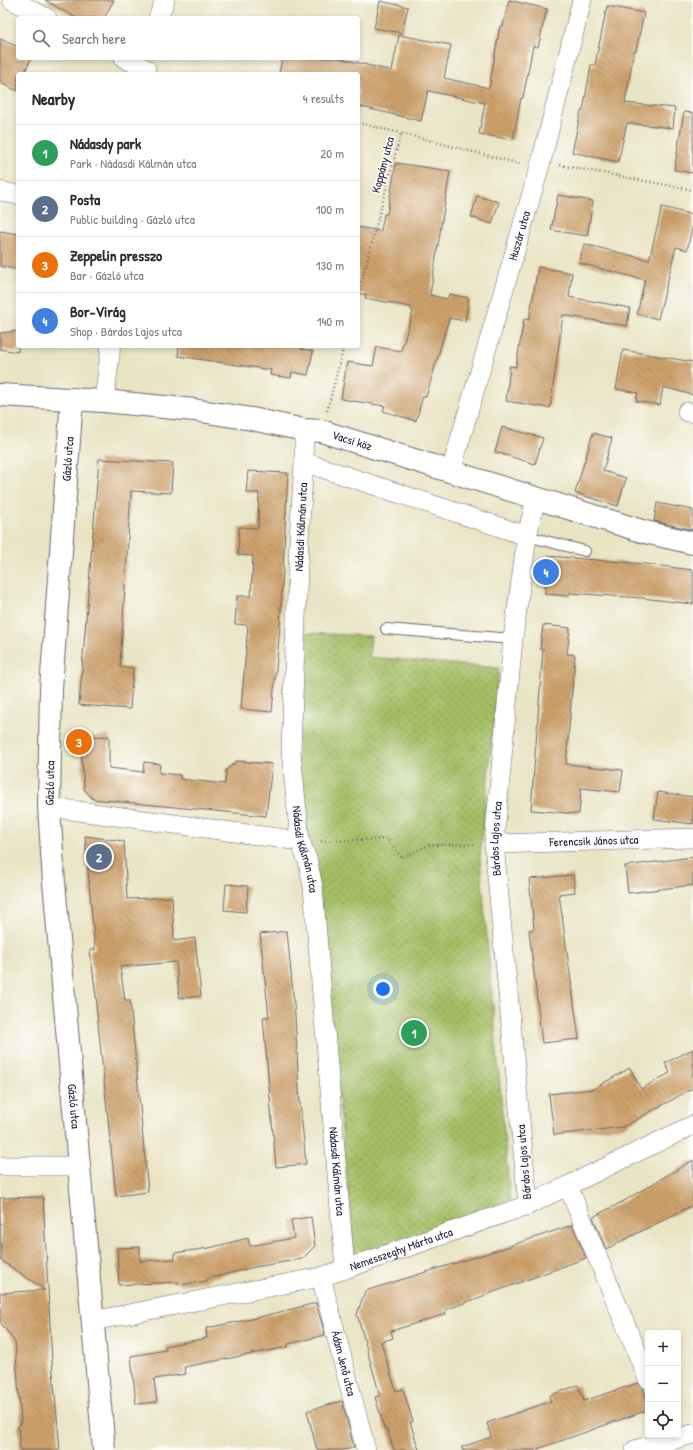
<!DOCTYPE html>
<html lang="en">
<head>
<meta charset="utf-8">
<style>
	:root { --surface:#fff; --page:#f7f7f7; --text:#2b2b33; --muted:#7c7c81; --line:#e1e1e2; --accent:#d93025 }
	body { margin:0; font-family:"Patrick Hand",sans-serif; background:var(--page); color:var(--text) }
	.controls { position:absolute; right:12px; bottom:12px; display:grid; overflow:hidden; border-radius:4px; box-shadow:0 2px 6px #0003 }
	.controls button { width:36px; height:36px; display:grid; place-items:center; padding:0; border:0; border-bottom:1px solid var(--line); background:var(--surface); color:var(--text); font:20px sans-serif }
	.you { position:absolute; left:383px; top:989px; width:14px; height:14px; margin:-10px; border:3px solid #fff; border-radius:50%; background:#1a73e8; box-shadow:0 0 0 6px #1a73e833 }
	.badge { display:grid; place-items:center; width:26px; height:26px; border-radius:50%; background:var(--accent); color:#fff; font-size:13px; font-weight:700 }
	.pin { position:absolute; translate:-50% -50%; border:2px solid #fff; box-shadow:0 1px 4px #0006 }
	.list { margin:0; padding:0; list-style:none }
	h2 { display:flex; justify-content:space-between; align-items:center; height:52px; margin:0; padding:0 16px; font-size:17px }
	h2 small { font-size:13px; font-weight:400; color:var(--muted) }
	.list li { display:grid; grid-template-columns:26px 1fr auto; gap:12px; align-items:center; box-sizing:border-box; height:56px; padding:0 16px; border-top:1px solid var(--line) }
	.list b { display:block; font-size:15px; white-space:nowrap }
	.list p { margin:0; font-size:13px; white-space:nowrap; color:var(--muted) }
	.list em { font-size:13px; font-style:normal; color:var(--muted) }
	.icon { flex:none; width:22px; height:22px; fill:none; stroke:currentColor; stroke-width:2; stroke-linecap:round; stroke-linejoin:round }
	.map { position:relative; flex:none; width:693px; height:1450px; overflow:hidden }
	.search { position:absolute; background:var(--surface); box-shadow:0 2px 6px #0003; left:16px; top:16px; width:344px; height:44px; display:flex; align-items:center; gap:10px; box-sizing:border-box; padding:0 14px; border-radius:4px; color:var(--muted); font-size:15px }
	.panel { position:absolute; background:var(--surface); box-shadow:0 2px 6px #0003; left:16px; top:72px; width:344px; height:276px; border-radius:4px }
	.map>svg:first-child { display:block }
	.park { fill:url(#park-dots); stroke:#627050 }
	.building { fill:url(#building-back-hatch) }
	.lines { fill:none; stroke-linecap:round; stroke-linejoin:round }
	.service-casing { stroke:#68666b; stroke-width:12 }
	.minor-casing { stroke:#68666b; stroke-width:20 }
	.tertiary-casing { stroke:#68666b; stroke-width:24 }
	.path { stroke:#68666b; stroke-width:2.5; stroke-dasharray:1 3; stroke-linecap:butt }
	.service { stroke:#fff; stroke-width:10 }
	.minor { stroke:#fff; stroke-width:19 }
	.tertiary { stroke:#fff; stroke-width:22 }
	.labels { text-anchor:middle; stroke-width:3.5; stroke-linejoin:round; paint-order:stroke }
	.street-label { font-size:12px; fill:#22223b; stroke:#fdfcf7 }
</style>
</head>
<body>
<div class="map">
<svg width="693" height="1450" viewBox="0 0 693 1450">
	<defs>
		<pattern id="park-dots" width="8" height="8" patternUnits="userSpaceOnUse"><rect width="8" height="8" fill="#a3be65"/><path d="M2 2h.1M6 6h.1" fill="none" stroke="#849a54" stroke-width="1.8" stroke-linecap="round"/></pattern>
		<pattern id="building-back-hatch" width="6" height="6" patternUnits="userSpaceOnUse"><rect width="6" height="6" fill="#cea16b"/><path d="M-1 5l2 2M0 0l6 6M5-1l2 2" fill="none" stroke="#a78359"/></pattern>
	</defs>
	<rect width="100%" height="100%" fill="#fdfcf7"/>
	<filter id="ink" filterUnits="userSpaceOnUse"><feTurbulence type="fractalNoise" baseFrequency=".025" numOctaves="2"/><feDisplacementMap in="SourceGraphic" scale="8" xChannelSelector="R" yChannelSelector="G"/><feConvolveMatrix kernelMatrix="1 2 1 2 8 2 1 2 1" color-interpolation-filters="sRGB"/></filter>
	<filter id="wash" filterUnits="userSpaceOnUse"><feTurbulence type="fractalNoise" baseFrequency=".012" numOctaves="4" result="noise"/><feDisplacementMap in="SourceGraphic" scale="16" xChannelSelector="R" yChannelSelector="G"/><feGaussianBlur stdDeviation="0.9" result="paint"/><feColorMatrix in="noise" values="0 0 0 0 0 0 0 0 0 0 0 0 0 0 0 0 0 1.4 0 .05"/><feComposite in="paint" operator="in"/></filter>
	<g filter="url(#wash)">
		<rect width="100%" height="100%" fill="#e9e4c4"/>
		<path class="park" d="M306 633 371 636 369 657 499 668 480 858 510 1200 355 1259 315 866 294 811Z"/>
		<g id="blocks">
			<g class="building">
				<path d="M45 0H114L104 18H76Z"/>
				<path d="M509 0 547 9 538 47 533 46 523 98H521L513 140 479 134 485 103 428 91 421 121 358 106V74H279L282 58H338L392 71 399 35 451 45 444 78 489 88 500 26H503Z"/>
				<path d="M380 1 408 7 402 33 374 28Z"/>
				<path d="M607 6 644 13 636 51H634L625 103 675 108 673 128 627 123 618 162 572 152 581 111H583L591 65H595Z"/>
				<path d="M0 39 18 47V58H31L24 74H18V91L0 83Z"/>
				<path d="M684 112 693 113V173L674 170Z"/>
				<path d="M396 163 450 171 430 295 447 299 449 294 469 298 465 321 449 318 426 397 423 396 416 421 383 411 385 406 341 399 347 362 373 366 377 347 401 351 413 311 411 310V307L365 298 366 294H358V227L381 231 384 214H387Z"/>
				<path d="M558 195 593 201 587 236 551 230Z"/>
				<path d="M477 196 499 202 492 224 471 217Z"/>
				<path d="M662 207 693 215V224L687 250 676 247 658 319 637 314 645 280 579 263 584 244 649 260Z"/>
				<path d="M0 231 18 234V270L0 266Z"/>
				<path d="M538 267 572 273 569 297 630 308 627 326 563 315 550 408 506 401 510 366 516 367 524 319 529 320Z"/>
				<path d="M18 331V352L0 349V333Z"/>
				<path d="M179 346H302L301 349 313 351 308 375 292 372 291 378 270 375 271 370 178 356Z"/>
				<path d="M623 350 693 362V395L663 387 660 405 636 401 638 393 616 389Z"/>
				<path d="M502 427 543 438 535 464 495 452Z"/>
				<path d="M593 433 612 438 603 471 626 478 618 506 575 493Z"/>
				<path d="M99 459 173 463 171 493 131 491 120 667 133 668 130 709 79 705Z"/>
				<path d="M248 471 288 473 280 626 272 712 241 709 248 625 235 624 237 596H251L253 556 238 555 239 527 258 528 259 493H246Z"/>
				<path d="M657 503 693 510V530L654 521Z"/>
				<path d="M548 556 645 564 693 570V604L642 598 569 593V596L545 594Z"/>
				<path d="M543 625 570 628 567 654 575 655 566 764 623 770 620 792 581 788 579 814 531 810 543 649H540Z"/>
				<path d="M109 736V768L143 772 144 762 160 764 159 773 180 775V779L225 784 226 770 237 761 272 764 266 816 93 799 84 789 80 737Z"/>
				<path d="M658 792 693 797V824L654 819Z"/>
				<path d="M85 836 124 841 127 899 172 897 174 941 195 938 201 996 179 998 176 962 120 967 125 1000H130L148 1192 116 1196 96 1004H97L90 950H95Z"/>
				<path d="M693 857V885L628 893 625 866Z"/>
				<path d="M573 875 575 892 559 894 579 1039 542 1043 529 930 534 929 529 879Z"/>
				<path d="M226 884 248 886 246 912 224 910Z"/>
				<path d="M287 931 295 1015 299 1091 306 1164 276 1167 263 1017H269L260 934Z"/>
				<path d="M693 1049V1088L623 1127 554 1135 549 1094 593 1089 630 1068 641 1089 670 1073 665 1063Z"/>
				<path d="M693 1160V1205L606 1249 593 1217 622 1202Z"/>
				<path d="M43 1197 52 1362 60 1450H20L18 1425 21 1424 15 1342 0 1322V1293L45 1290 1 1260 0 1198Z"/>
				<path d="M311 1217 315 1246 302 1259 255 1267 207 1279V1281L179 1285 178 1282 119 1285 117 1248 140 1247V1261L175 1259 174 1253 209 1248 248 1238 250 1246 294 1238 291 1220Z"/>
				<path d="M572 1225 586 1258 445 1310 446 1314 391 1331 393 1338 381 1342 396 1391 403 1389 413 1422H410L419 1450H394L387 1429 385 1430 375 1397 380 1396 357 1314 365 1291 504 1248Z"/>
				<path d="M316 1303 325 1335 288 1344V1347L184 1367 186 1374 154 1379 157 1402 136 1404 131 1356 166 1350 165 1346 207 1338 206 1328 247 1320Z"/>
				<path d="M638 1383 643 1388 648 1404V1410L535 1450H462V1447L491 1437 487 1423 551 1401 549 1396 578 1385 584 1401Z"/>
				<path d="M342 1401 354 1448 344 1450H317L307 1411Z"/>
			</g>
		</g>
	</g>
	<g filter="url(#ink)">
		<use href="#blocks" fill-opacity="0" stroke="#68666b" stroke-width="1"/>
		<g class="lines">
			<g class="service-casing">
				<g id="service">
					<path d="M527 536 585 551"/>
					<path d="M386 629 513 639"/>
				</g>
			</g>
			<g class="minor-casing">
				<g id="minor">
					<path d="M12 0 47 18"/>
					<path d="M158 18 165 0"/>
					<path d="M124 58 146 69"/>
					<path d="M0 191 18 195"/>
					<path d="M104 401 111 346"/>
					<path d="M687 412 693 413"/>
					<path id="s1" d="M304 430V462L299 540 291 751 300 841 308 862 313 887 345 1269"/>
					<path d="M304 462 527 536"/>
					<path id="s2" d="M451 471 541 162 582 0"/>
					<path d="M49 807 300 841"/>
					<path id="s3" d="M494 844 693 838"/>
					<path d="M0 1166H78"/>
					<path d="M568 1186 648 1379"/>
					<path id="s4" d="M528 1205 494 844 513 639 527 536 536 498"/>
					<path id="s5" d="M321 1277 366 1450"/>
					<path id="s6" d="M92 1321 321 1277 345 1269 528 1205 693 1125"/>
					<path d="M635 1450 693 1434"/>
				</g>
			</g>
			<g class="tertiary-casing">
				<g id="tertiary">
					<path id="s7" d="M0 395 104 401 194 410 252 419 304 430 321 431 645 532 693 543"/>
					<path id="s8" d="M72 399 51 689 49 807 54 882 104 1450"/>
				</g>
			</g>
			<g class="path">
				<path d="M358 123 401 133"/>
				<path d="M560 165 693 190"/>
				<path d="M358 294 401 133 520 164"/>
				<path d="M327 411 344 346"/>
				<path d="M321 841 387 839 402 858 429 845 475 844"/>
			</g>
			<use href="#service" class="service"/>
			<use href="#minor" class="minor"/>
			<use href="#tertiary" class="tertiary"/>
		</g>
	</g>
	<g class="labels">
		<g class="street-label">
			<text transform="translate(383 165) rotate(-75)" y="4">Koppány utca</text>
			<text dy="4" stroke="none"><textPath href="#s2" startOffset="245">Huszár utca</textPath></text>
			<text dy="4" stroke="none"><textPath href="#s7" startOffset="356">Vacsi köz</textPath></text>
			<text transform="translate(68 459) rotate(-86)" y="4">Gázló utca</text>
			<text transform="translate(301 527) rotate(-87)" y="4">Nádasdi Kálmán utca</text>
			<text transform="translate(50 783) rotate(-89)" y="4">Gázló utca</text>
			<text dy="4" stroke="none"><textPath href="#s4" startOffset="368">Bárdos Lajos utca</textPath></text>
			<text dy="4" stroke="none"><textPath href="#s3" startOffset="100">Ferencsik János utca</textPath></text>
			<text dy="4" stroke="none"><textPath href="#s1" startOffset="421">Nádasdi Kálmán utca</textPath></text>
			<text dy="4" stroke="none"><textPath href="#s8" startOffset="709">Gázló utca</textPath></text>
			<text transform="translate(524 1162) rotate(-95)" y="4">Bárdos Lajos utca</text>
			<text dy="4" stroke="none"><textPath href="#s1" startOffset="745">Nádasdi Kálmán utca</textPath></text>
			<text dy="4" stroke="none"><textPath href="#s6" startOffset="318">Nemesszeghy Márta utca</textPath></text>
			<text dy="4" stroke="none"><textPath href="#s5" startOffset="89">Ádám Jenő utca</textPath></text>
		</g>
	</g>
</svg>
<div class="controls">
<button>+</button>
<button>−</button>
<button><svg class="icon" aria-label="locate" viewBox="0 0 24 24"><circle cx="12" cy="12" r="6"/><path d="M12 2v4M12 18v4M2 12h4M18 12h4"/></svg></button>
</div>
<div class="you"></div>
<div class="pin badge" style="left:414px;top:1033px;background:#2e9e5b">1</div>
<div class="pin badge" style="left:99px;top:857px;background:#5c6f8a">2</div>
<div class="pin badge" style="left:79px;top:742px;background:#e8710a">3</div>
<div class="pin badge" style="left:546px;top:572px;background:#3f7fe0">4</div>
<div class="search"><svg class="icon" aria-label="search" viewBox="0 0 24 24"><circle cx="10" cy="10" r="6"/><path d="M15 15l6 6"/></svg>Search here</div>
<section class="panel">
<h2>Nearby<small>4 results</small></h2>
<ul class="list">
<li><span class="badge" style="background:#2e9e5b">1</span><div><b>Nádasdy park</b><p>Park · Nádasdi Kálmán utca</p></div><em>20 m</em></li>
<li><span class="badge" style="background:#5c6f8a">2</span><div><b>Posta</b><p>Public building · Gázló utca</p></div><em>100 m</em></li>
<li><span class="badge" style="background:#e8710a">3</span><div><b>Zeppelin presszo</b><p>Bar · Gázló utca</p></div><em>130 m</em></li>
<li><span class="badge" style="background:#3f7fe0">4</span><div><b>Bor-Virág</b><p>Shop · Bárdos Lajos utca</p></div><em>140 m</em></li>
</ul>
</section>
</div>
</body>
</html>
